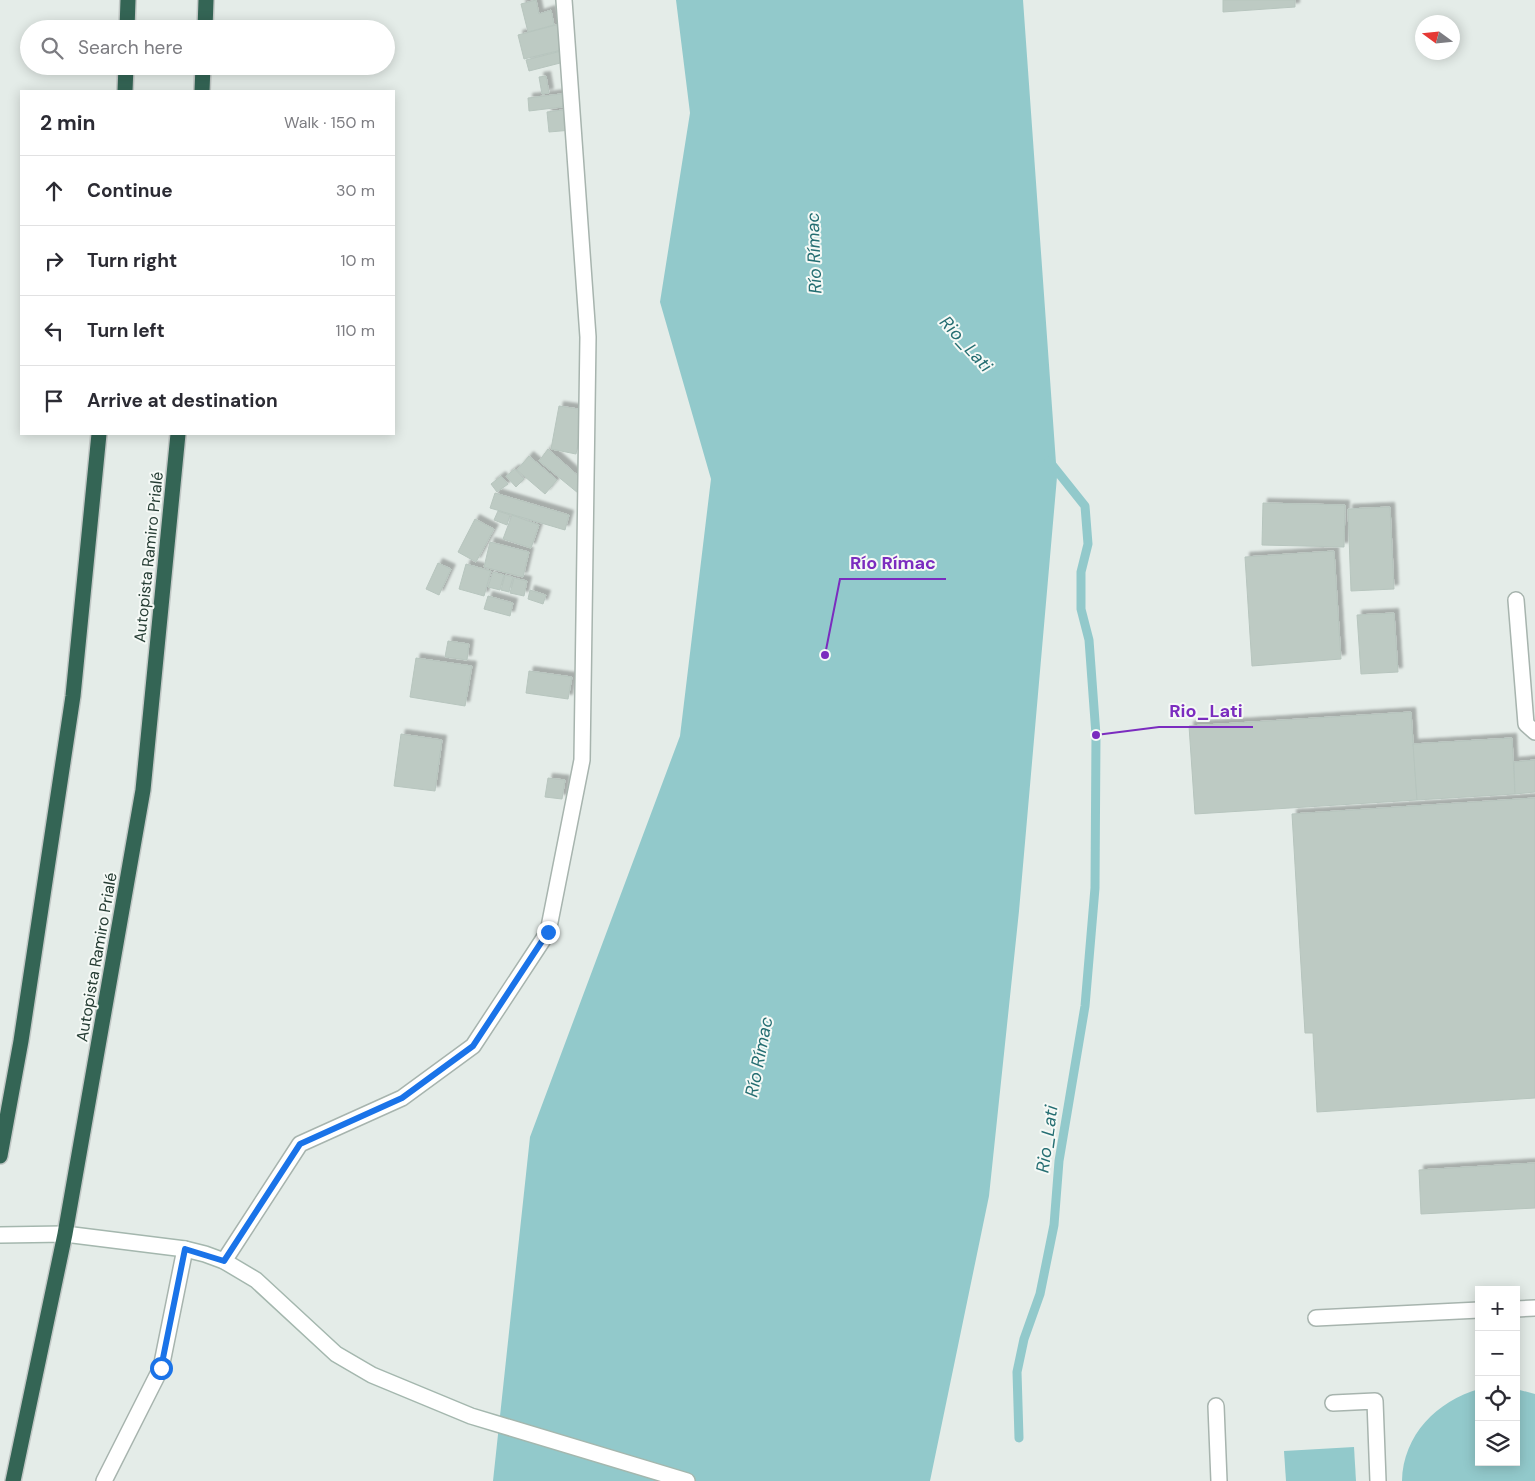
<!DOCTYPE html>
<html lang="en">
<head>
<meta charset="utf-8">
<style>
	:root { --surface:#fff; --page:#f7f7f7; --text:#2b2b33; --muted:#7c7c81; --line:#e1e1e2 }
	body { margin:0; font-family:"DM Sans",sans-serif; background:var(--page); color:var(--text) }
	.controls { position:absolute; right:15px; bottom:15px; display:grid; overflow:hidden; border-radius:0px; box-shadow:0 2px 12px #0003 }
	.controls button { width:45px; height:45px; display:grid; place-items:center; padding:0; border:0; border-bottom:1px solid var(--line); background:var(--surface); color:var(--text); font:25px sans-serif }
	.compass { position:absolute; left:1415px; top:15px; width:45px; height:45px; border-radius:50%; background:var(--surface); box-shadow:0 2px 12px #0003; rotate:285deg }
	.stop { position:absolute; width:15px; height:15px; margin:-11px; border:4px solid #1a73e8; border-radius:50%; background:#fff }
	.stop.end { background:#1a73e8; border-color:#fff; box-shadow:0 1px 5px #0008 }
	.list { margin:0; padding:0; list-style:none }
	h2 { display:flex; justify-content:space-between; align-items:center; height:65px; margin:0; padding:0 20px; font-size:21px }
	h2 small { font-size:16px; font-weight:400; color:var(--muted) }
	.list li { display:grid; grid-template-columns:32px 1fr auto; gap:15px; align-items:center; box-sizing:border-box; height:70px; padding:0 20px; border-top:1px solid var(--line) }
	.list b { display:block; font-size:19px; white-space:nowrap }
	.list em { font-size:16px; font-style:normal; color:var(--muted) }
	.icon { flex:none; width:28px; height:28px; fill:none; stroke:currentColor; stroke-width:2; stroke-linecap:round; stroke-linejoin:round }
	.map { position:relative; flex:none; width:1535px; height:1481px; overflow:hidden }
	.search { position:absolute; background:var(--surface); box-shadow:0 2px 12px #0003; left:20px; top:20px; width:375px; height:55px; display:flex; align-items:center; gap:12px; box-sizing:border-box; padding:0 18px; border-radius:28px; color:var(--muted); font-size:19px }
	.panel { position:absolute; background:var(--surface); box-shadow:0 2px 12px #0003; left:20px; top:90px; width:375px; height:345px; border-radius:0px }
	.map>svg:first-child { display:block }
	.water { fill:#92c9cb }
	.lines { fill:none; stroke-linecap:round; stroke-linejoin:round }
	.stream { stroke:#92c9cb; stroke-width:9 }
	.building { fill:#bdcac3; stroke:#b7c5be; filter:url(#shadow) }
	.lane-casing { stroke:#a7b4ae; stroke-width:18 }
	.street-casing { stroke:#a7b4ae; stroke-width:18 }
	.secondary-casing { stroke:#a4b7ae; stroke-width:18 }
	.highway-casing { stroke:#c2c8c6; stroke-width:18 }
	.lane { stroke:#fff; stroke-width:15 }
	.street { stroke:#fff; stroke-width:15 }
	.secondary { stroke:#fff; stroke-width:15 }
	.highway { stroke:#346555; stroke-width:15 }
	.route { stroke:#1a73e8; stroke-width:6 }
	.labels { text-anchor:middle; stroke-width:4; stroke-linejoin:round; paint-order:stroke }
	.street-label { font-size:16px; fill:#253c33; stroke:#f5f9f6 }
	.water-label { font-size:18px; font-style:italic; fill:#256e72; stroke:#f5f9f6 }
	.leader { fill:none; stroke:#7b2cbf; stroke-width:2 }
	.callout-dot { fill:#7b2cbf; stroke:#f5f9f6; stroke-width:2 }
	.callout-label { font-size:18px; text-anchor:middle; font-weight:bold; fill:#7b2cbf; stroke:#f5f9f6; stroke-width:4; stroke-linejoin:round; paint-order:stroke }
</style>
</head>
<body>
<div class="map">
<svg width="1535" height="1481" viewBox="0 0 1535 1481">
	<defs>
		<filter id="shadow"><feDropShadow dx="4.5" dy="-4.5" stdDeviation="1" flood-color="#0004"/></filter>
	</defs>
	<rect width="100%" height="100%" fill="#e4ece8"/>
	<g class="water">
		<path d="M676 0H1023L1057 477 1019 911 989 1196 930 1481H493L530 1137 680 736 711 479 660 302 690 113Z"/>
		<path d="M1479 1389V1462H1516V1389L1535 1394V1481H1402C1403 1435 1437 1401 1479 1389Z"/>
		<path d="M1354 1447 1356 1481H1286L1284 1451Z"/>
	</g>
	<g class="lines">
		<path class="stream" d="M1019 1438 1017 1372 1024 1339 1040 1294 1054 1225 1059 1161 1085 1006 1095 888 1096 735 1089 640 1081 609V572L1088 544 1085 506 1049 461"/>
	</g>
	<g class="building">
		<path d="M536 0 539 14 551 10 554 25 528 32 521 4Z"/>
		<path d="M1223 0H1295V7L1223 12Z"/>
		<path d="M560 24 566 49 524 59 518 35Z"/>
		<path d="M565 50 568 61 529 71 526 60Z"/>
		<path d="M546 76 549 93 542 94 539 77Z"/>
		<path d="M569 93 570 106 529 111 528 98Z"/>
		<path d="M570 109 572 130 549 132 547 112Z"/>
		<path d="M559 406 585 410 576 454 551 449Z"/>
		<path d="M548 449 584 481 578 493 539 461Z"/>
		<path d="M529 456 557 480 545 494 517 470Z"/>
		<path d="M515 469 524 479 516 487 506 476Z"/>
		<path d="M501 476 508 484 497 492 491 484Z"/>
		<path d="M495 493 569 515 565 530 490 508Z"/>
		<path d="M1263 503 1345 505 1344 547 1262 545Z"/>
		<path d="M1390 507 1394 589 1351 591 1348 509Z"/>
		<path d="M498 511 510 515 507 525 494 520Z"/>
		<path d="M512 515 539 525 531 548 503 539Z"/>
		<path d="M475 519 494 529 476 562 458 552Z"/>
		<path d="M490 542 529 552 523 577 484 567Z"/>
		<path d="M1334 551 1341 659 1252 666 1245 557Z"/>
		<path d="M438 563 451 569 439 595 426 589Z"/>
		<path d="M466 564 491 571 484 596 459 589Z"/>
		<path d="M493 572 504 575 500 590 488 587Z"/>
		<path d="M505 575 513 577 509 592 501 590Z"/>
		<path d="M514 578 527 581 524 596 510 593Z"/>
		<path d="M530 590 546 595 543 604 528 599Z"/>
		<path d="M488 596 513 603 510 616 484 609Z"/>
		<path d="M1394 613 1398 672 1361 674 1357 615Z"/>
		<path d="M448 641 469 644 467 660 445 657Z"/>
		<path d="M416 658 472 666 465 706 410 697Z"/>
		<path d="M529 671 572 677 568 699 526 693Z"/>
		<path d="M1411 712 1417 800 1195 814 1189 726Z"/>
		<path d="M401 734 442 740 435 791 394 786Z"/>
		<path d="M1512 738 1515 794 1417 800 1413 744Z"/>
		<path d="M1535 760V792L1515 794 1514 762Z"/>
		<path d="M548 778 565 780 562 799 545 797Z"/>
		<path d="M1535 798V1098L1317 1112 1313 1033H1305L1292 814Z"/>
		<path d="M1535 1163V1208L1421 1214 1419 1170Z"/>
	</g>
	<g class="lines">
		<g class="lane-casing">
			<g id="lane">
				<path d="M1516 600 1526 724 1535 732"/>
				<path d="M1516 1309 1535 1308"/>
				<path d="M1316 1318 1479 1310"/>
				<path d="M1333 1403 1375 1401 1378 1481"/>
				<path d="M1216 1406 1219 1481"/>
				<path d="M104 1481 161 1368 185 1249"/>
			</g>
		</g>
		<g class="street-casing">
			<path id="street" d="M224 1261 300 1144 402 1098 473 1046 548 932 582 760 588 337 564 0"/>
		</g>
		<g class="secondary-casing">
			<path id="secondary" d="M0 1235 65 1234 185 1249 205 1254 224 1261 256 1280 336 1354 372 1375 471 1416 687 1481"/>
		</g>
		<g class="highway-casing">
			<g id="highway">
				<path d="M127 29 128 0"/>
				<path d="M205 29 206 0"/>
				<path d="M125 91 126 66"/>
				<path d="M202 91 203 66"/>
				<path d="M0 1156 21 1041 73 696 99 434"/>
				<path d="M13 1481 65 1234 143 790 178 434"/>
			</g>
		</g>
		<use href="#lane" class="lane"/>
		<use href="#street" class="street"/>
		<use href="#secondary" class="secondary"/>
		<use href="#highway" class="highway"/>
	</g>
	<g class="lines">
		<path class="route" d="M161 1368 185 1249 224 1261 300 1144 402 1098 473 1046 548 932"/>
	</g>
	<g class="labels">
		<g class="street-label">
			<text transform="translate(148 557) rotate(-84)" y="6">Autopista Ramiro Prialé</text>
			<text transform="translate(96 957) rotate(-80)" y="6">Autopista Ramiro Prialé</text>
		</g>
		<g class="water-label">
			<text transform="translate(814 253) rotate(-92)" y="6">Río Rímac</text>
			<text transform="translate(966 344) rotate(48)" y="6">Rio_Lati</text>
			<text transform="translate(759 1057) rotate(-79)" y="6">Río Rímac</text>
			<text transform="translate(1047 1139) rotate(-82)" y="6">Rio_Lati</text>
		</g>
	</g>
	<path class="leader" d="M825 655L840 579H946M1096 735L1159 727H1253"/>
	<g class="callout-dot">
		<circle cx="825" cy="655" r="5"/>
		<circle cx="1096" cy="735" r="5"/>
	</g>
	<g class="callout-label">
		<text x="893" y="569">Río Rímac</text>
		<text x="1206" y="717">Rio_Lati</text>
	</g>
</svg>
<div class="controls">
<button>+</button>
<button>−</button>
<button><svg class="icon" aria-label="locate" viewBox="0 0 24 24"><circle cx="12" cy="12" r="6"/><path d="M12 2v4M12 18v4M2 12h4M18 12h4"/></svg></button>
<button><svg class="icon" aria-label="layers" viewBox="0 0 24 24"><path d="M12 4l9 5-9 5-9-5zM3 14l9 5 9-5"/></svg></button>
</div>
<svg class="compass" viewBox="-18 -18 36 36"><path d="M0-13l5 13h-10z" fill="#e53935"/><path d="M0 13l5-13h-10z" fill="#7c7c81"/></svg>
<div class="stop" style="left:161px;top:1368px"></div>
<div class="stop end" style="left:548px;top:932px"></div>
<div class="search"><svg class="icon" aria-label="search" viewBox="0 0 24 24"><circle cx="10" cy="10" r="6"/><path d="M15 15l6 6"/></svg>Search here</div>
<section class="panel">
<h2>2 min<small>Walk · 150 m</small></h2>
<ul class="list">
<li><svg class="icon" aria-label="ahead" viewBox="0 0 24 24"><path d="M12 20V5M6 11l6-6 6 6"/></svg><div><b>Continue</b></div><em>30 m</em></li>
<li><svg class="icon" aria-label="right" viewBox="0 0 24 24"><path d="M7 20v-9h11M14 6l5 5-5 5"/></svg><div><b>Turn right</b></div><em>10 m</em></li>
<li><svg class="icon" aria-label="left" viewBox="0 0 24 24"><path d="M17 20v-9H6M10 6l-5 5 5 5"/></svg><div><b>Turn left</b></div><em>110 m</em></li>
<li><svg class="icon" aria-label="arrive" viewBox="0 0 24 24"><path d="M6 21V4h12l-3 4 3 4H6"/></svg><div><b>Arrive at destination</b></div></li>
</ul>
</section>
</div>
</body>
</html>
